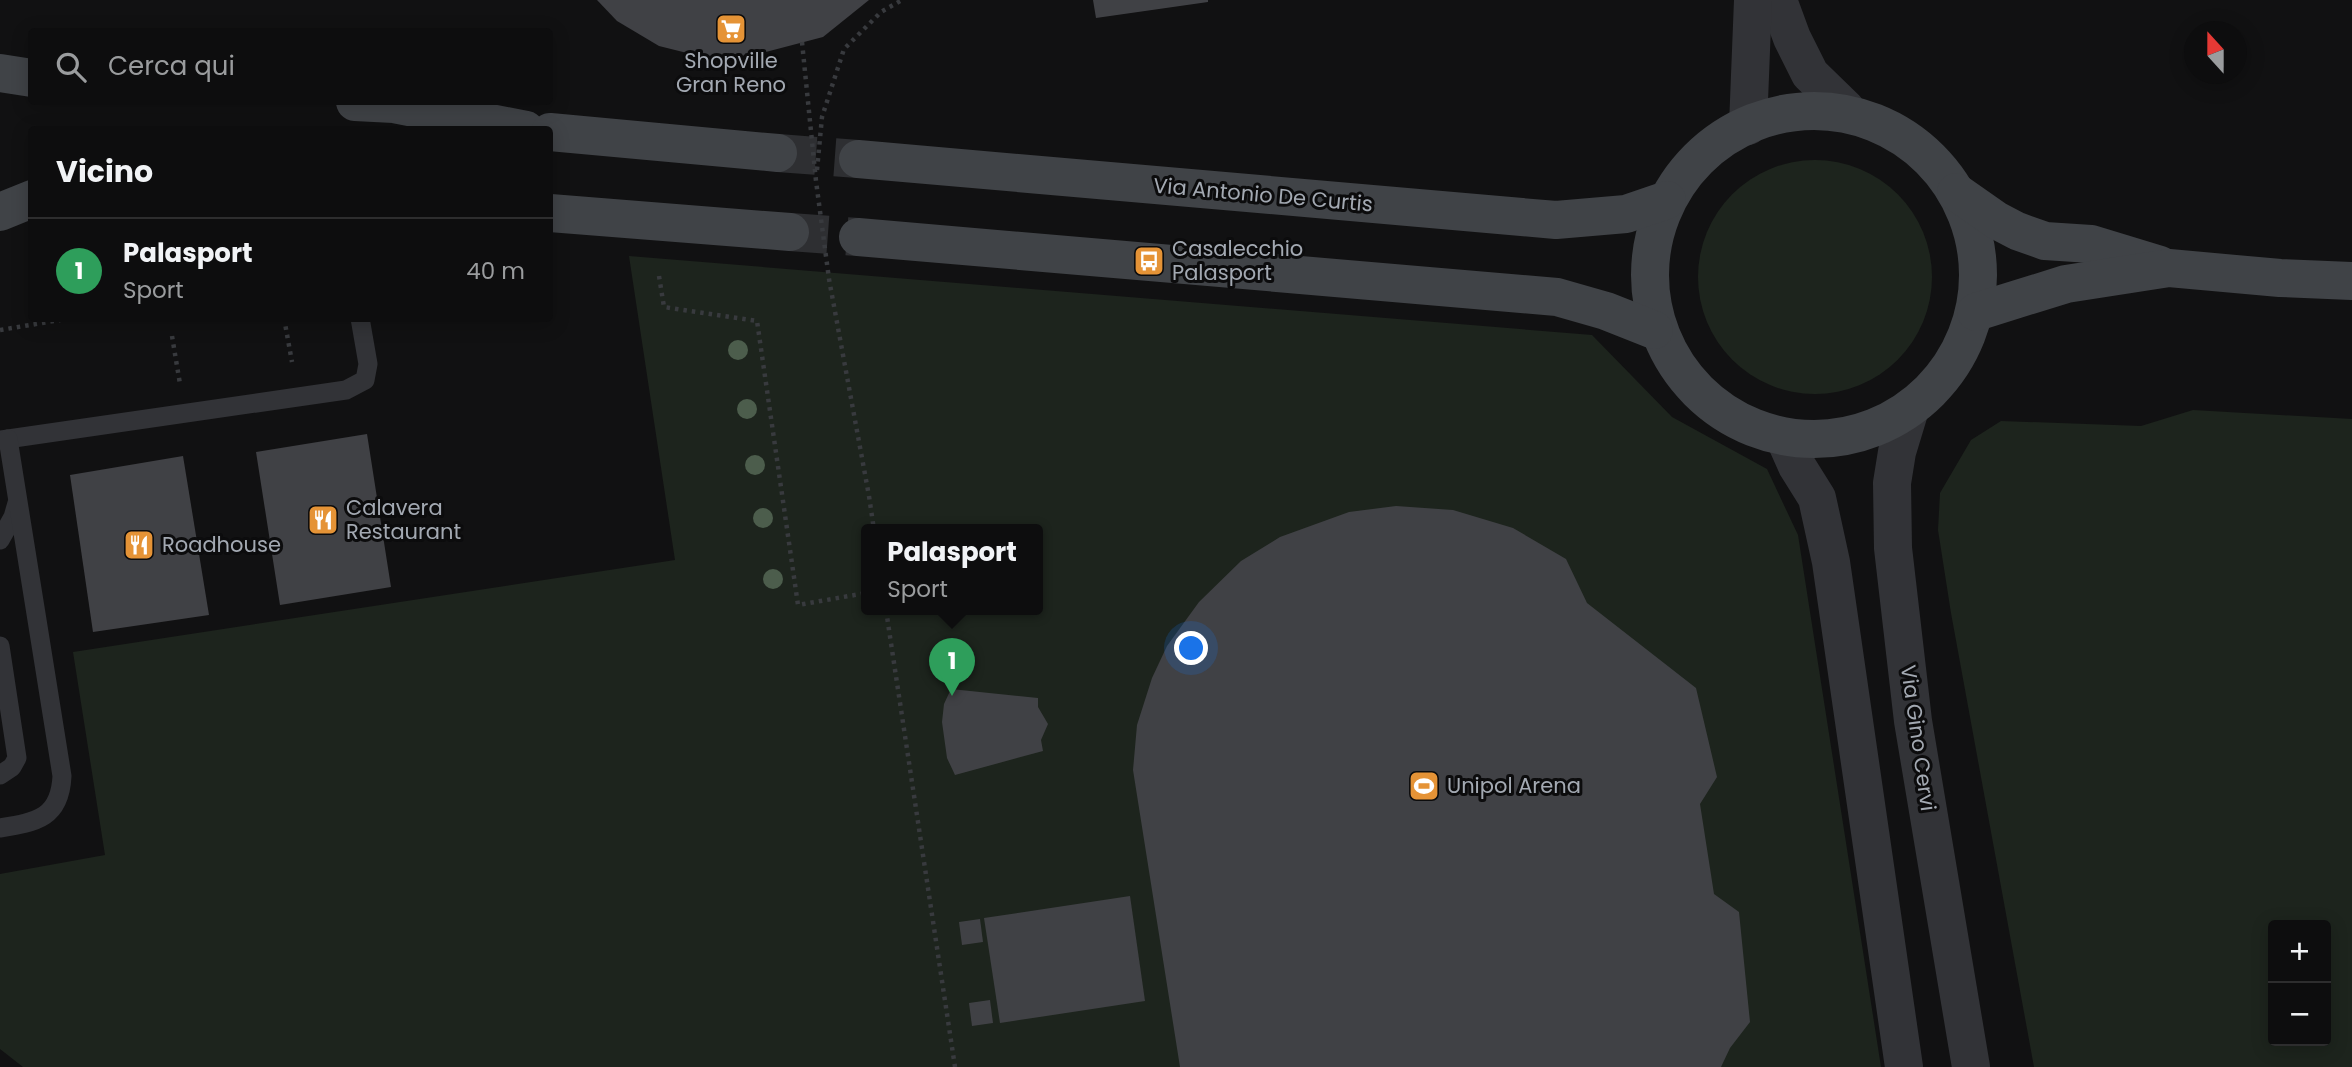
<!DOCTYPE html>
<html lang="it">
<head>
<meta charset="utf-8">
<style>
	:root { --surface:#0d0d0e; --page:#1b1b1c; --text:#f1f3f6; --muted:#9a9c9e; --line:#2d2d2e; --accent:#1a73e8 }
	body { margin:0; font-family:Poppins,sans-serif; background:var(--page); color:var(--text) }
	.controls { position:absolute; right:21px; bottom:21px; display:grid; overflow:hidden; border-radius:7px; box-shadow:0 4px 18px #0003 }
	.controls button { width:63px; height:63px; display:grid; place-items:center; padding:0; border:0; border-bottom:2px solid var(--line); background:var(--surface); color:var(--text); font:35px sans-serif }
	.compass { position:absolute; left:2184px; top:21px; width:63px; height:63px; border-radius:50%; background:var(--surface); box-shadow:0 4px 18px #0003; rotate:339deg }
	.you { position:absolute; left:1192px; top:649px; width:24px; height:24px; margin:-18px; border:5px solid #fff; border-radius:50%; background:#1a73e8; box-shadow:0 0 0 10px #1a73e833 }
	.badge { display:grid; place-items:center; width:46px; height:46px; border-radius:50%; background:var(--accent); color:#fff; font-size:23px; font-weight:700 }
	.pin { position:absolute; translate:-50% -58px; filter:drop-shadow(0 2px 4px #0008) }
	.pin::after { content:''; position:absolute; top:37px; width:24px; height:21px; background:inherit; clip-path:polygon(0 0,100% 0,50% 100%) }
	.popup { position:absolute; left:861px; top:524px; width:182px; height:91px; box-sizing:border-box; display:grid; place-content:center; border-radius:7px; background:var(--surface); filter:drop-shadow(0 2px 5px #0005); font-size:23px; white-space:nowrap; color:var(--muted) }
	.popup b { font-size:26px; color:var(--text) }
	.popup::after { content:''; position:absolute; left:50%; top:100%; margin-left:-14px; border:14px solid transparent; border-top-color:var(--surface) }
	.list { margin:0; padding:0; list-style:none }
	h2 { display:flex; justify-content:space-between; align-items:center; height:91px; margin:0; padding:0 28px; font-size:30px }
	h2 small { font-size:23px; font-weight:400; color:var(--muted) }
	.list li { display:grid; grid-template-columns:46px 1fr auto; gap:21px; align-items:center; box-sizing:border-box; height:105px; padding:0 28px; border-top:2px solid var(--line) }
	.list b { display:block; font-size:26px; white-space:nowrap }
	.list p { margin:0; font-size:23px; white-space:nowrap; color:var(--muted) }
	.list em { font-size:23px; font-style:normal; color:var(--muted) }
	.icon { flex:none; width:38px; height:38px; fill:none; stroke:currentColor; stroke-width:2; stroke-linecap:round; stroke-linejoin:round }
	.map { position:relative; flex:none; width:2352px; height:1067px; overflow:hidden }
	.search { position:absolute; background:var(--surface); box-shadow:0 4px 18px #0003; left:28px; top:28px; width:525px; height:77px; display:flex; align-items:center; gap:18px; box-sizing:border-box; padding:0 24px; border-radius:7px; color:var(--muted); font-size:26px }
	.panel { position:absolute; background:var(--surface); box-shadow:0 4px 18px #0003; left:28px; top:126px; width:525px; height:196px; border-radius:7px }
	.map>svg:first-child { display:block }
	.green { fill:#1d241d; fill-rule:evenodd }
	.building { fill:#404145 }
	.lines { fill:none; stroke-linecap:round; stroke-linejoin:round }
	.secondary-tunnel { stroke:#2e2f32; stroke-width:38; stroke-dasharray:38 19; stroke-linecap:butt }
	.path { stroke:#383a3e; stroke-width:4.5; stroke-dasharray:3.5 5; stroke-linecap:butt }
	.lane { stroke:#323337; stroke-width:19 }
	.street { stroke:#323337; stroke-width:38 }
	.secondary { stroke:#404347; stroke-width:38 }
	.path-bridge { stroke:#383a3e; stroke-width:4.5; stroke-dasharray:3.5 5; stroke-linecap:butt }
	.tree { fill:#4c5d4c }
	.labels { text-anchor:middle; stroke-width:6; stroke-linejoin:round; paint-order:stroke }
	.poi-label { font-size:21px; fill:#a3a9b2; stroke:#0c0c0d; text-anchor:start }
	.street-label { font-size:21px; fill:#a3a9b2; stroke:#0c0c0d }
</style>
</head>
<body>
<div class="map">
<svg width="2352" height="1067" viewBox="0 0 2352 1067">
	<rect width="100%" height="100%" fill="#111112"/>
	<g class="green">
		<circle cx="1815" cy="277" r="117"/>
		<path d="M629 256 1592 335 1672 417 1767 469 1798 535 1881 1067H23L0 1049V874L105 855 73 652 675 560ZM866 530H1038V610H866Z"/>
		<path d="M2193 410 2352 419V1067H2034L1951 613 1938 530 1940 493 1971 440 2001 421 2141 426ZM2273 925H2326V1041H2273Z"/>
	</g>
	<g class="building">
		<path d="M597 0H869L823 37 758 54 711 59 659 46 617 21Z"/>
		<path d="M1093 0H1208V2L1096 18Z"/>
		<path d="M367 434 391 587 280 605 256 452Z"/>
		<path d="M183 456 209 615 93 632 70 475Z"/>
		<path d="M1396 506 1453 510 1513 528 1566 559 1587 603 1696 688 1717 777 1700 804 1714 894 1739 912 1750 1022 1730 1048 1721 1067H1180L1133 770 1137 725 1152 678 1167 646 1199 602 1241 561 1280 537 1349 512Z"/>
		<path d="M951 689 1038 698V707L1048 724 1041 740 1043 751 955 775 947 758 942 722 944 704Z"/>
		<path d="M1130 896 1145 1001 1000 1023 984 918Z"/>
		<path d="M980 919 983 942 962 945 959 922Z"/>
		<path d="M990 1000 993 1023 972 1026 969 1003Z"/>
	</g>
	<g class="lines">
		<g class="secondary-tunnel">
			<path d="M778 153 858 159"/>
			<path d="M790 232 858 237"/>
		</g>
		<g class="path">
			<path d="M659 276 664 307 757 321 798 605 866 593"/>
			<path d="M284 318 292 362"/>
			<path d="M0 330 72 318"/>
			<path d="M172 336 180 384"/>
			<path d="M869 496 874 530"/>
			<path d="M886 610 955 1067"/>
		</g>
		<g class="lane">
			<path d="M0 440 346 390 365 380 368 364 360 318"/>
			<path d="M0 540 13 517 17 503"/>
			<path d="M0 646 17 758 12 767 0 775"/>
			<path d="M0 828C37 822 60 818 62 776L8 439"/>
		</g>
		<g class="street">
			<path d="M1778 0 1792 38 1810 74 1846 109"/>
			<path d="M1748 126 1753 0"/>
			<path d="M1910 409 1897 452 1892 483 1893 548 1913 721 1971 1067"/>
			<path d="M1785 439 1797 466 1817 498 1831 562 1904 1067"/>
		</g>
		<g class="secondary">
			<path d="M0 73 32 78"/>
			<path d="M355 102 394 104 526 130"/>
			<circle cx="1814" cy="275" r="164"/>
			<path d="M550 132 778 153"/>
			<path d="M858 159 1556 220 1626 214 1667 200"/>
			<path d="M1956 192 1996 220 2017 231 2045 241 2091 244 2160 265"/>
			<path d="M0 212 32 199"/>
			<path d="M550 213 790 232"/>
			<path d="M858 237 1557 297 1606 311 1654 330"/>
			<path d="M1976 312 2066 284 2169 268 2280 278 2352 281"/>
		</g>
		<g class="path-bridge">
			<path d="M802 42 816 181 829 279 869 496"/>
			<path d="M817 170 822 117 844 49 881 12 902 0"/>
		</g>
	</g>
	<g class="tree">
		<circle cx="738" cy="350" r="10"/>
		<circle cx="747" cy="409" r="10"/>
		<circle cx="755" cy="465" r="10"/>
		<circle cx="763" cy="518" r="10"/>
		<circle cx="773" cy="579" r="10"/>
	</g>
	<defs>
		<g id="supermarket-square" transform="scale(1.575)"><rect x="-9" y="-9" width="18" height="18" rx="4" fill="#e59336" stroke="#0c0c0d"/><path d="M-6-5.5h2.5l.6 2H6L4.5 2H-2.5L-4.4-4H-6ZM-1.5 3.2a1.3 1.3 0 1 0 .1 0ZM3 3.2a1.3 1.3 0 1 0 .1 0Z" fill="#fff"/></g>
		<g id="bus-square" transform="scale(1.575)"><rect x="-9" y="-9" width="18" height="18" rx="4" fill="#e59336" stroke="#0c0c0d"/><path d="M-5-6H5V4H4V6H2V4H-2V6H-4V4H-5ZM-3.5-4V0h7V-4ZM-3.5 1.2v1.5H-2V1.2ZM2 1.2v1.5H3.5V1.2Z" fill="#fff"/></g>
		<g id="restaurant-square" transform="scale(1.575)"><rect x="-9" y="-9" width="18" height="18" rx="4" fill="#e59336" stroke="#0c0c0d"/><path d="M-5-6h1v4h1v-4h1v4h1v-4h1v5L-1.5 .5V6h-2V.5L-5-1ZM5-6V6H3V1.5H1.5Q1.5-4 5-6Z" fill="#fff"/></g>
		<g id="stadium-square" transform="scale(1.575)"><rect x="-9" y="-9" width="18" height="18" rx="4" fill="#e59336" stroke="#0c0c0d"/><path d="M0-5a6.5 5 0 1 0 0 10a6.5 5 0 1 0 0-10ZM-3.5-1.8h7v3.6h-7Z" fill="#fff"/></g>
	</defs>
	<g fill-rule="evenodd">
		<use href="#supermarket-square" x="731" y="29"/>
		<use href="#bus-square" x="1149" y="261"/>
		<use href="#restaurant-square" x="323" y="520"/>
		<use href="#restaurant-square" x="139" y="545"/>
		<use href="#stadium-square" x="1424" y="786"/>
	</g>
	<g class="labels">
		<g class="poi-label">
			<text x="731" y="68" text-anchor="middle">Shopville<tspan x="731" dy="24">Gran Reno</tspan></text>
			<text x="1172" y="256">Casalecchio<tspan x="1172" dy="24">Palasport</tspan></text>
			<text x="346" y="515">Calavera<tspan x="346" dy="24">Restaurant</tspan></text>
			<text x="162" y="552">Roadhouse</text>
			<text x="1447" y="793">Unipol Arena</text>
		</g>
		<g class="street-label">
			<text transform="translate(1263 195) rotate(5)" y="7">Via Antonio De Curtis</text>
			<text transform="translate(1918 738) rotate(82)" y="7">Via Gino Cervi</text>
		</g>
	</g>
</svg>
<div class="controls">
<button>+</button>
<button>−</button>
</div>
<svg class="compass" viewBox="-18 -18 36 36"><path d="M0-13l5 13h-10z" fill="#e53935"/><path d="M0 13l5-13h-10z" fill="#9a9c9e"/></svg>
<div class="you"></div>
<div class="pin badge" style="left:952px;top:696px;background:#2e9e5b">1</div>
<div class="popup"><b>Palasport</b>Sport</div>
<div class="search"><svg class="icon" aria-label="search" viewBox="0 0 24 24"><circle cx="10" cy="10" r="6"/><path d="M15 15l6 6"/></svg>Cerca qui</div>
<section class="panel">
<h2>Vicino<small></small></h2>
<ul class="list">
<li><span class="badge" style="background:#2e9e5b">1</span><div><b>Palasport</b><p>Sport</p></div><em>40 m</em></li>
</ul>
</section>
</div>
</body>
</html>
